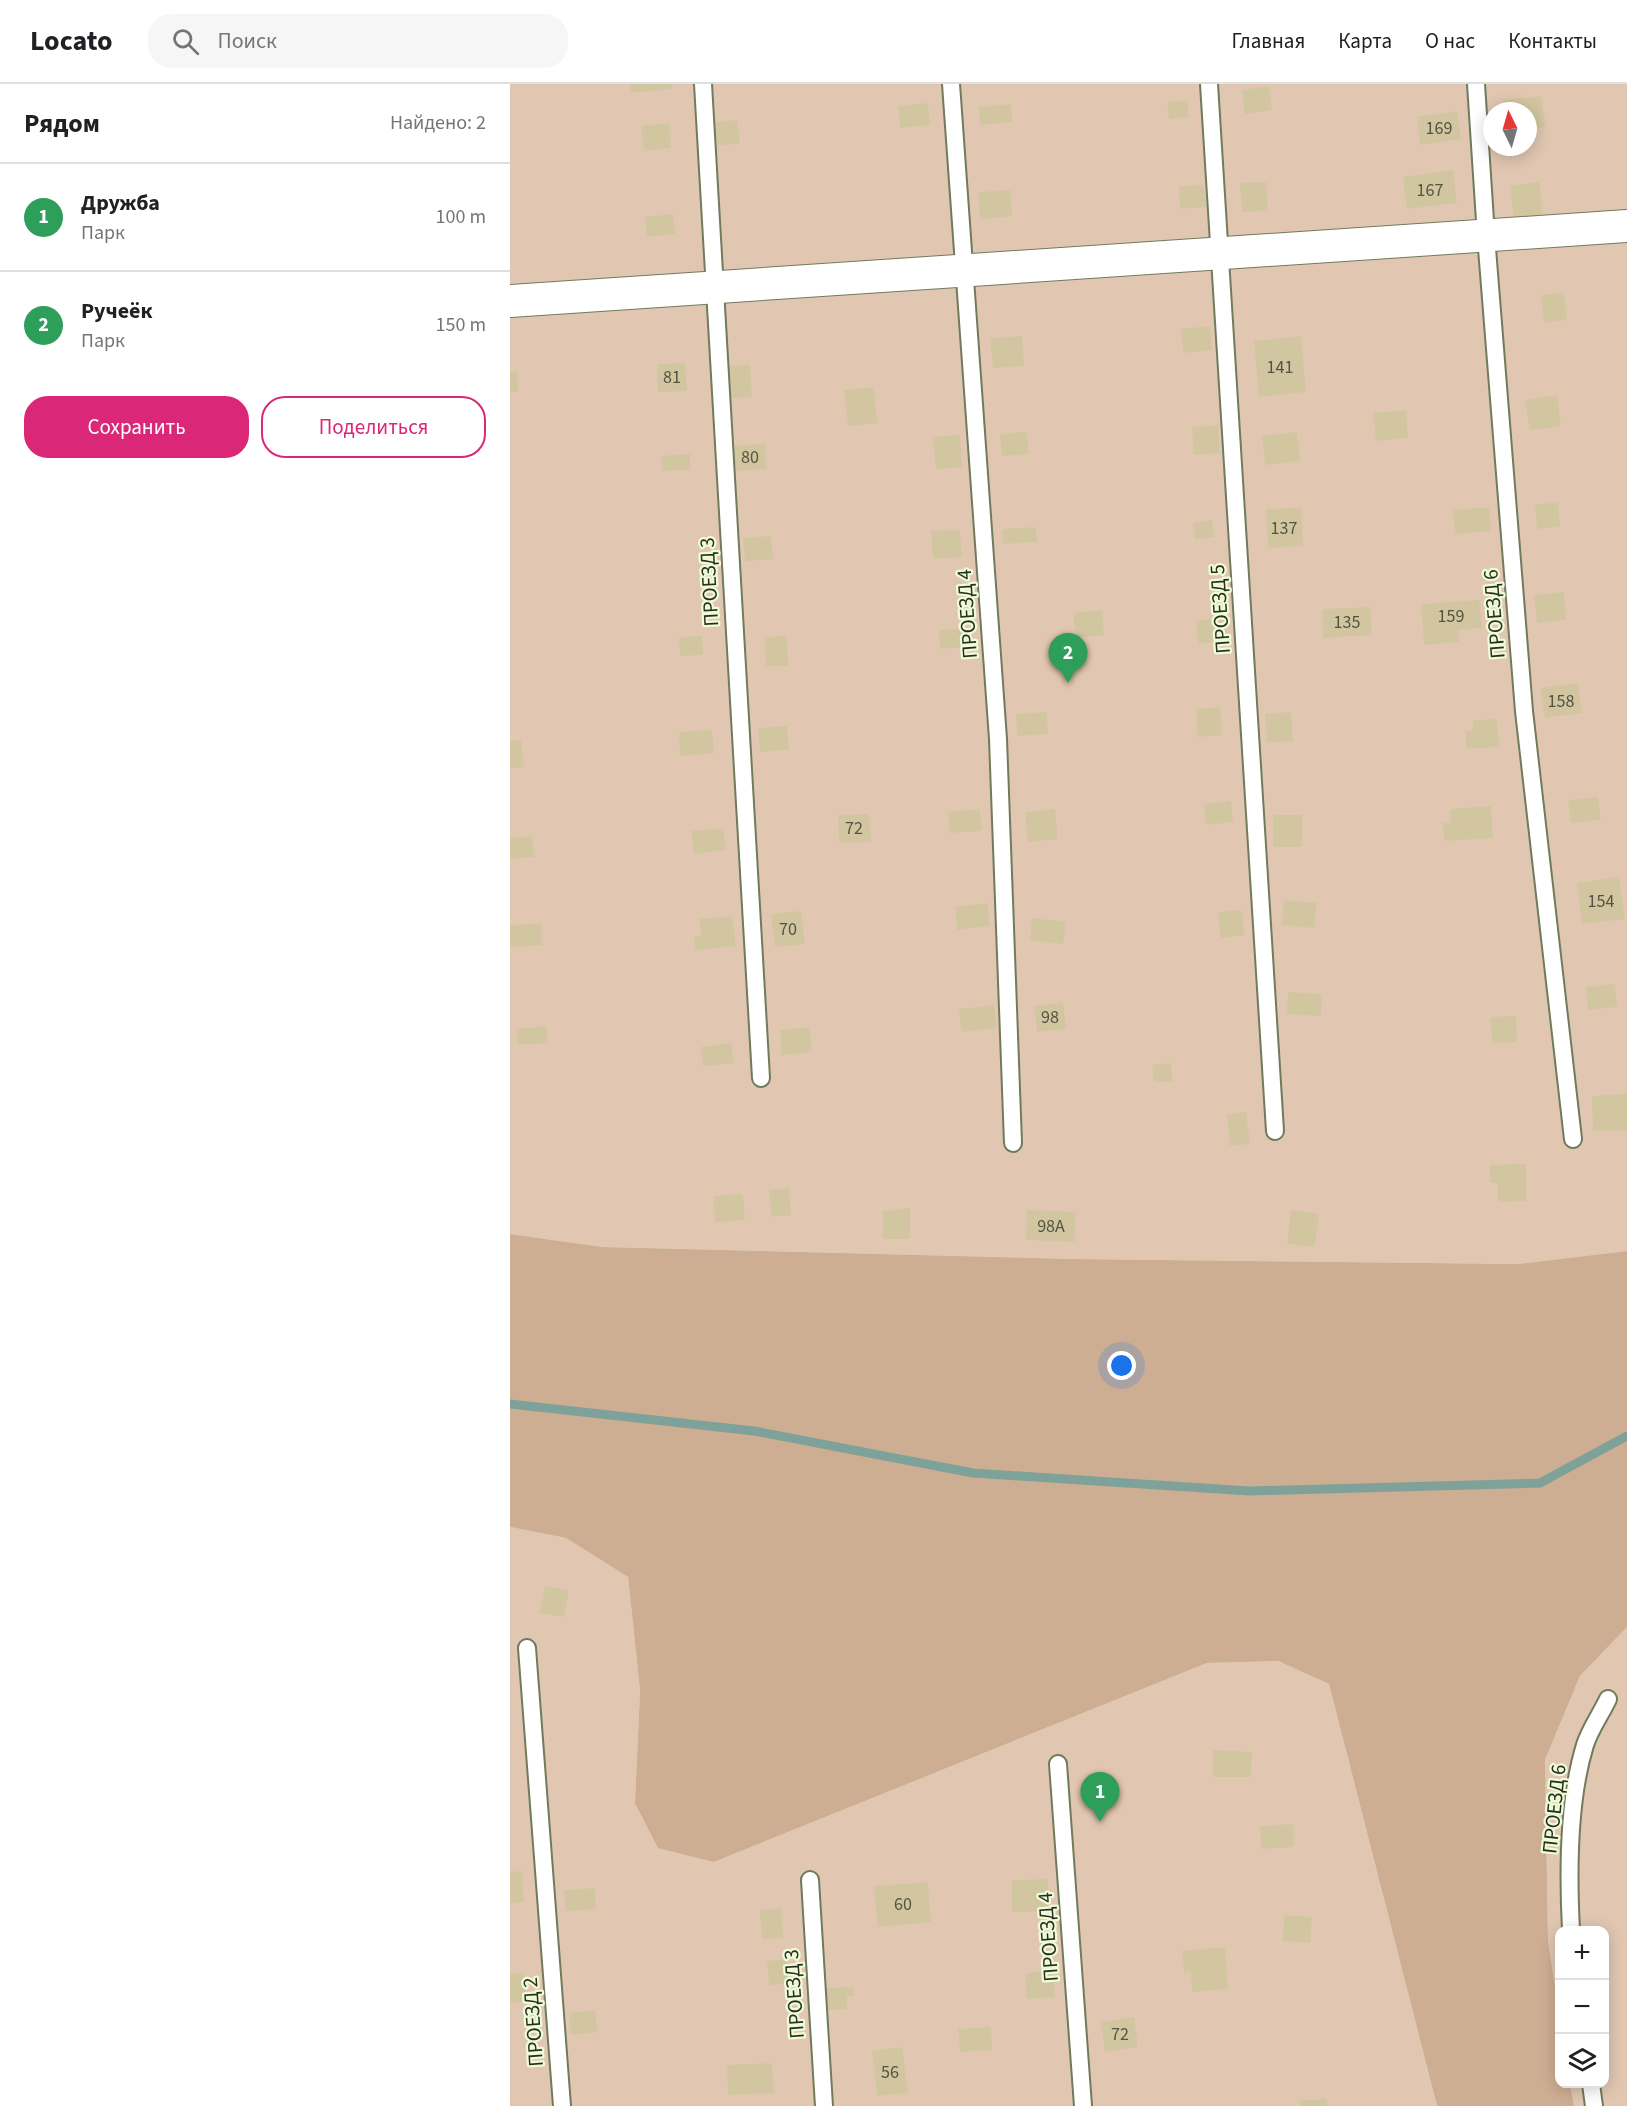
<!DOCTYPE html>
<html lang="ru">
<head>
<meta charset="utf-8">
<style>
	:root { --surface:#fff; --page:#f6f6f6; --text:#202124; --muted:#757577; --line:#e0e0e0; --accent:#db2777 }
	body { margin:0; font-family:"Source Sans 3",sans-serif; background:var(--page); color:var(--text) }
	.controls { position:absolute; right:18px; bottom:18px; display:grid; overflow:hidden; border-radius:12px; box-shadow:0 3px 15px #0003 }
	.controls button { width:54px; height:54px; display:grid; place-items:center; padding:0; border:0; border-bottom:2px solid var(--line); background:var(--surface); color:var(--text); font:30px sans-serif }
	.compass { position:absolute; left:973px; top:18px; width:54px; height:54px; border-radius:50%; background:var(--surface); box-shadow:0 3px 15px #0003; rotate:355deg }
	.you { position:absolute; left:612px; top:1282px; width:21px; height:21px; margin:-15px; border:4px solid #fff; border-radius:50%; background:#1a73e8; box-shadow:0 0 0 9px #1a73e833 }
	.badge { display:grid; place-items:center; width:39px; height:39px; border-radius:50%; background:var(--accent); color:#fff; font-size:20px; font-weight:700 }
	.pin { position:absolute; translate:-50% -50px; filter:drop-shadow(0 2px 3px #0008) }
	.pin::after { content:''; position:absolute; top:32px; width:21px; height:18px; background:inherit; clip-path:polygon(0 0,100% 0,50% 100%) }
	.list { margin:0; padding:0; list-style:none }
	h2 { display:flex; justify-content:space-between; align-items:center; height:78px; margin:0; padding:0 24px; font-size:26px }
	h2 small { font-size:20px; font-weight:400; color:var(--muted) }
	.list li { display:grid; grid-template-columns:39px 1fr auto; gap:18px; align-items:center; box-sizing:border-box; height:108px; padding:0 24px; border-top:2px solid var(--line) }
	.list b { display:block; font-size:22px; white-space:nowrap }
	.list p { margin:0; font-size:20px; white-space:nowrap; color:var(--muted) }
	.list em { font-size:20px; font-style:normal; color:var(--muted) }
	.actions { display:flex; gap:12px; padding:18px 24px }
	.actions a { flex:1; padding:14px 0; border:2px solid var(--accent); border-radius:24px; text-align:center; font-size:21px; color:var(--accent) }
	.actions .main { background:var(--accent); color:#fff }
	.icon { flex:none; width:33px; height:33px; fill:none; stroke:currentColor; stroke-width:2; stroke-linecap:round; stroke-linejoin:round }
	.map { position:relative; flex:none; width:1117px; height:2022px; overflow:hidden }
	header { display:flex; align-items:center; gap:36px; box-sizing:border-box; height:84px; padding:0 30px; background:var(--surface); border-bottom:2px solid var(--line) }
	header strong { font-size:28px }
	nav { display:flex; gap:33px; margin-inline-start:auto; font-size:21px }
	.search { width:420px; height:54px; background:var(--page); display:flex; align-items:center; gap:15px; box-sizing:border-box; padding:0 21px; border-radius:24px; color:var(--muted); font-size:22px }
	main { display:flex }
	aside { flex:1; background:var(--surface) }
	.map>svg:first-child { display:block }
	.green { fill:#e1c7b2; fill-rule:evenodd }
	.forest { fill:#ceae93 }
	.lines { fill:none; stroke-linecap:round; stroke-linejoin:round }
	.stream { stroke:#7ea29a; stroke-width:9 }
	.building { fill:#d2c6a1 }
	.lane-casing { stroke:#707b5c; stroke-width:20 }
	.street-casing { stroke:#707b5c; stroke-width:34 }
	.lane { stroke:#fff; stroke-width:16 }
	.street { stroke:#fff; stroke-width:32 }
	.labels { text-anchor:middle; stroke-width:4.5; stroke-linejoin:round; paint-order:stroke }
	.number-label { font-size:18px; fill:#535441 }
	.street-label { font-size:21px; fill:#292e21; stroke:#eefcd8 }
</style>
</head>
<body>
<header>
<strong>Locato</strong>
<div class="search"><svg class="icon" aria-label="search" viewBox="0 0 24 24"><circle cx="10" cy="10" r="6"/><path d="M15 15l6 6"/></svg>Поиск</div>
<nav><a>Главная</a><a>Карта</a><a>О нас</a><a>Контакты</a></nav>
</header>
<main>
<aside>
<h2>Рядом<small>Найдено: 2</small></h2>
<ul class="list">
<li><span class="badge" style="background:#2e9e5b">1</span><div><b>Дружба</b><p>Парк</p></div><em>100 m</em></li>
<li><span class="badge" style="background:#2e9e5b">2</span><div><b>Ручеёк</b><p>Парк</p></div><em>150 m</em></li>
</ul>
<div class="actions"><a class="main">Сохранить</a><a>Поделиться</a></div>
</aside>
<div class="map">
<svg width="1117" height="2022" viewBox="0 0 1117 2022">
	<rect width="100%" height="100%" fill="#e1eecb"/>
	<g class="green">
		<path d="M0 0H1117V1167L1008 1180 563 1175 93 1163 0 1150ZM982 27H1018V63H982Z"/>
		<path d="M0 1443 56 1454 118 1493 130 1606 125 1719 204 1778 697 1579 768 1577 819 1600 927 2022H0Z"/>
		<path d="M1117 1543V2022H1064L1060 2000H1094V1846H1050L1049 1930 1038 1856 1035 1676 1070 1592Z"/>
	</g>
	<path class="forest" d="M0 1150 93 1163 563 1175 1008 1180 1117 1167V1543L1070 1592 1035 1676 1038 1856 1049 1930 1050 2000H1060L1064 2022H927L819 1600 768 1577 697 1579 204 1778 148 1764 125 1719 130 1606 118 1493 56 1454 0 1443Z"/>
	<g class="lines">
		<path class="stream" d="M0 1320 244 1347 463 1389 739 1407 1030 1399 1117 1352"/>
	</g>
	<g class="building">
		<path d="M120 0H162V5L121 9Z"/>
		<path d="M759 2 762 26 735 30 732 6Z"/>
		<path d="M1031 12 1035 43 1018 46V27H994L993 16Z"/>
		<path d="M677 16 679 33 659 35 657 18Z"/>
		<path d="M418 19 420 41 390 44 388 22Z"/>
		<path d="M501 20 502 38 470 41 469 23Z"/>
		<path d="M947 27 951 55 910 61 907 33Z"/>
		<path d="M227 36 230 60 207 61 205 38Z"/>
		<path d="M159 39 161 64 134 67 131 42Z"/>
		<path d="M943 86 947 119 897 125 893 93Z"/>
		<path d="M756 98 758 127 732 128 730 99Z"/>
		<path d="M1029 98 1033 130 1004 133 1000 102Z"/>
		<path d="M694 101 696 123 670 125 669 102Z"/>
		<path d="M500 106 502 132 470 135 468 108Z"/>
		<path d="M163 130 165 150 137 153 135 133Z"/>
		<path d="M1054 209 1057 236 1034 239 1031 211Z"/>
		<path d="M700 242 702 266 673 269 671 245Z"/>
		<path d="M512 252 514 282 483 284 480 254Z"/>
		<path d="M791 252 796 308 749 313 744 257Z"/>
		<path d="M175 279 177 307 148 308 147 280Z"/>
		<path d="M240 281 242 313 220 314 217 282Z"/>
		<path d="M7 287 8 308H0V288Z"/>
		<path d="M363 303 367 339 338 342 334 306Z"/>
		<path d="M1047 311 1051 342 1020 346 1015 316Z"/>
		<path d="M896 326 898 354 866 357 863 329Z"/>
		<path d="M708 341 710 369 684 371 682 343Z"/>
		<path d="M516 347 519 370 492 372 490 351Z"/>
		<path d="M787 348 790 377 755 381 752 352Z"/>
		<path d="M450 351 452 383 426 385 423 353Z"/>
		<path d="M255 360 256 385 225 387 223 362Z"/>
		<path d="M180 370V386L152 387 151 372Z"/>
		<path d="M1048 418 1050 443 1027 445 1025 421Z"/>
		<path d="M979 423 981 447 945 450 943 426Z"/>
		<path d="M791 424 793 462 758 464 756 425Z"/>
		<path d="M702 436 704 453 685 455 683 439Z"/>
		<path d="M526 443 527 458 493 460 492 445Z"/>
		<path d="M450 446 452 473 423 475 421 447Z"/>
		<path d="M261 452 263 475 235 477 233 454Z"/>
		<path d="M1054 508 1056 536 1027 539 1024 511Z"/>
		<path d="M969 516 972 544 948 546 949 558 914 561 911 520Z"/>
		<path d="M860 523 862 551 813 554 812 525Z"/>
		<path d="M592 526 594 551 566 554 563 529Z"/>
		<path d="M712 534 714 557 689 560 686 537Z"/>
		<path d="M456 544 458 563 430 565 429 546Z"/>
		<path d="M192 552 193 571 170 572 169 553Z"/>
		<path d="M277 552 278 582H256L255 553Z"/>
		<path d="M1068 599 1072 629 1035 634 1030 604Z"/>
		<path d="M710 623 712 651 688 653 686 625Z"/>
		<path d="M537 628 538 650 507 652 506 630Z"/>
		<path d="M781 628 783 657 757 659 755 630Z"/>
		<path d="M987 635 989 663 956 665V647H963V636Z"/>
		<path d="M277 642 279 666 250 668 248 644Z"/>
		<path d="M202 646 204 669 170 672 169 648Z"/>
		<path d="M11 656 14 683 0 684V657Z"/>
		<path d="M1088 713 1091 736 1061 739 1058 716Z"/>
		<path d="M721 717 723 738 696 741 694 720Z"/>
		<path d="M981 722 983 754 934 757 933 739H941L940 725Z"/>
		<path d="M470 725 472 747 440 749 438 728Z"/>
		<path d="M545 725 548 755 518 758 515 728Z"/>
		<path d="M359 730 361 758 329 759 328 731Z"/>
		<rect x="763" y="731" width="29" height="32"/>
		<path d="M213 744 216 766 184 770 181 747Z"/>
		<path d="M22 752 24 773 0 775V754Z"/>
		<path d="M1109 793 1115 835 1072 840 1067 799Z"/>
		<path d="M774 816 807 819 804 844 772 841Z"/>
		<path d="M477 819 480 842 447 846 445 823Z"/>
		<path d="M731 826 735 851 711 854 708 828Z"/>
		<path d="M291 827 295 860 265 863 261 830Z"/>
		<path d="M222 832 226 862 185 866 184 852H191L189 835Z"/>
		<path d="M522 834 556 838 553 860 520 856Z"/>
		<path d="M31 840 32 861 0 863V841Z"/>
		<path d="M1105 900 1107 923 1078 926 1076 903Z"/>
		<path d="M778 908 812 910 811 932 777 930Z"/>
		<path d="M553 919 556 945 527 948 524 922Z"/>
		<path d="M484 921 487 944 451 948 449 925Z"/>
		<path d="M1006 932 1007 958 982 959 981 933Z"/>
		<path d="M36 942 38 959 8 961 7 945Z"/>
		<path d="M299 943 302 968 272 971 270 946Z"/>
		<path d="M221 959 223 979 193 982 191 963Z"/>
		<path d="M661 979 663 997 644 998 642 981Z"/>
		<path d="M1117 1010V1046L1083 1047 1082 1012Z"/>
		<path d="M736 1028 740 1060 720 1062 717 1030Z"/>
		<path d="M1016 1080V1117L988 1118V1099H980V1081Z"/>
		<path d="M279 1104 281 1131 262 1133 259 1106Z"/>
		<path d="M233 1110 235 1136 205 1138 203 1112Z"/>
		<path d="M400 1124V1155H373V1127Z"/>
		<path d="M517 1126 566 1128 564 1158 516 1156Z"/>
		<path d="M781 1126 809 1130 805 1163 777 1160Z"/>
		<path d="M35 1502 59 1506 54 1533 30 1529Z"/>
		<path d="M703 1666 742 1668 741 1693H703Z"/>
		<path d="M783 1740 784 1763 751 1765 750 1742Z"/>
		<path d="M12 1787 14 1818 0 1819V1788Z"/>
		<path d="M538 1795 539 1827 502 1828V1796Z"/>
		<path d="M418 1798 421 1838 368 1843 364 1802Z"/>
		<path d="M85 1804 86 1825 56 1827 54 1806Z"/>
		<path d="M271 1824 273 1854 252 1855 250 1826Z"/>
		<path d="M774 1831 802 1833 800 1859 773 1857Z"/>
		<path d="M715 1863 718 1905 682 1908 681 1887 674 1888 672 1867Z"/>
		<path d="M277 1875 278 1900 259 1901 257 1877Z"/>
		<path d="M543 1887 545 1913 517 1915 515 1889Z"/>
		<path d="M14 1888 17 1917 0 1919V1890Z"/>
		<path d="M343 1903 344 1912H337V1925L317 1926 316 1904Z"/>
		<path d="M85 1926 88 1948 61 1951 59 1929Z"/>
		<path d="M624 1933 628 1963 595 1968 591 1938Z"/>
		<path d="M481 1943 482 1966 450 1968 448 1945Z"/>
		<path d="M392 1963 398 2009 367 2012 362 1967Z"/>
		<path d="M262 1979 264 2009 218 2011 217 1981Z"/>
		<path d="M817 2015V2022H790V2016Z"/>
	</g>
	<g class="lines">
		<g class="lane-casing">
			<g id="lane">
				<path d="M193 0 251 994"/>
				<path d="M441 0 488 655 503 1059"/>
				<path d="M699 0 765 1047"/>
				<path d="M966 0 976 152 1014 627 1063 1055"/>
				<path d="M17 1564 52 2022"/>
				<path d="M548 1680 573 2022"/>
				<path d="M300 1796 314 2022"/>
				<path d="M1061 1846C1058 1789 1058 1716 1075 1661 1080 1645 1091 1630 1098 1615"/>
				<path d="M1081 2000 1084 2022"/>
			</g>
		</g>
		<g class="street-casing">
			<path id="street" d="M0 217 1117 142"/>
		</g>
		<use href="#lane" class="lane"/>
		<use href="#street" class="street"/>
	</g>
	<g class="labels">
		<g class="number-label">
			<text x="929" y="50">169</text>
			<text x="920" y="112">167</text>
			<text x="770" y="289">141</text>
			<text x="162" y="299">81</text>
			<text x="240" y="379">80</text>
			<text x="774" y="450">137</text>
			<text x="941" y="538">159</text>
			<text x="837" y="544">135</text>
			<text x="1051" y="623">158</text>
			<text x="344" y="750">72</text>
			<text x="1091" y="823">154</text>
			<text x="278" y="851">70</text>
			<text x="540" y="939">98</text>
			<text x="541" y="1148">98А</text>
			<text x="393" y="1826">60</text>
			<text x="610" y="1956">72</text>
			<text x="380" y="1994">56</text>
		</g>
		<g class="street-label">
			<text transform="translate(199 498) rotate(-93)" y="7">ПРОЕЗД 3</text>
			<text transform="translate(710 525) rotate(-94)" y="7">ПРОЕЗД 5</text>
			<text transform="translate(457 530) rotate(-94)" y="7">ПРОЕЗД 4</text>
			<text transform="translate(984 530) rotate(-95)" y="7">ПРОЕЗД 6</text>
			<text transform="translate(1044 1725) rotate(-84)" y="7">ПРОЕЗД 6</text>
			<text transform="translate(538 1853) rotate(-94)" y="7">ПРОЕЗД 4</text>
			<text transform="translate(284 1910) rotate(-94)" y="7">ПРОЕЗД 3</text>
			<text transform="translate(23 1938) rotate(-94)" y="7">ПРОЕЗД 2</text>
		</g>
	</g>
</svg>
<div class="controls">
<button>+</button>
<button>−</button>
<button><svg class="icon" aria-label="layers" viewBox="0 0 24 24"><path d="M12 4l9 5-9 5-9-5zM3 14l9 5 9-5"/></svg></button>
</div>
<svg class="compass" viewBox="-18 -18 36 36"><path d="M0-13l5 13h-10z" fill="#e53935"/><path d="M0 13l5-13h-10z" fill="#757577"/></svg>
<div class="you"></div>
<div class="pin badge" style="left:590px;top:1738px;background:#2e9e5b">1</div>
<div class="pin badge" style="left:558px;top:599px;background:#2e9e5b">2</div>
</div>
</main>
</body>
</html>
